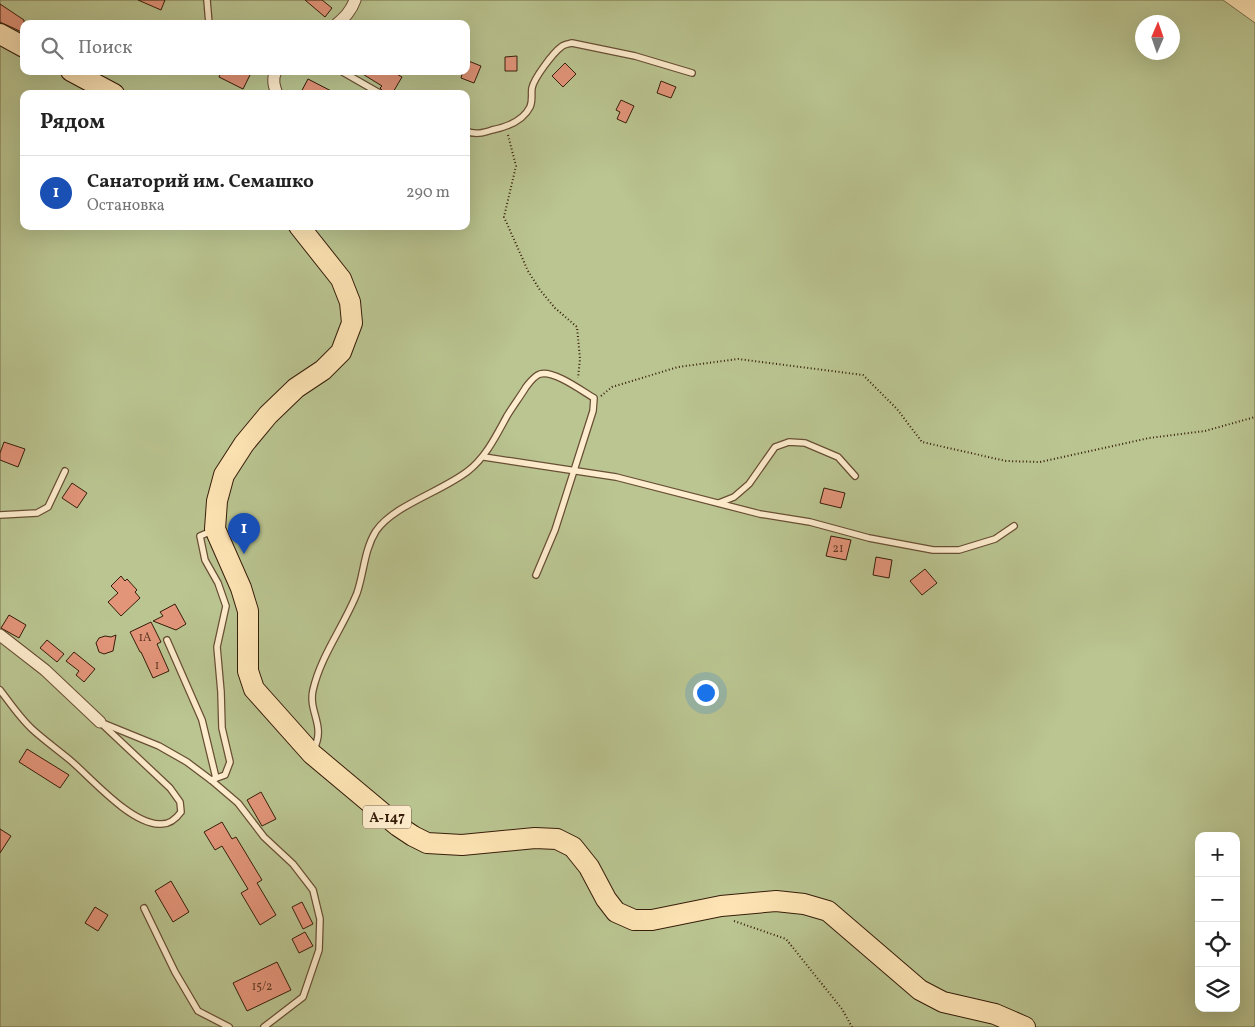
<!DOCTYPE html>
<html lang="ru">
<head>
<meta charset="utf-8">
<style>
	:root { --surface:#fff; --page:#f2f2f2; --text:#222; --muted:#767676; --line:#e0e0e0; --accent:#8f2418 }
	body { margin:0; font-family:Vollkorn,serif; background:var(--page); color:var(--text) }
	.controls { position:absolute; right:15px; bottom:15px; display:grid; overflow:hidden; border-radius:10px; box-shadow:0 5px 20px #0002 }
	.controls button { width:45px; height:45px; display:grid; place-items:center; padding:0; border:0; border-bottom:1px solid var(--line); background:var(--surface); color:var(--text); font:25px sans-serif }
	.compass { position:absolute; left:1135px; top:15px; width:45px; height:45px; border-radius:50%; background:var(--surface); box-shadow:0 5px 20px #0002; rotate:2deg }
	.you { position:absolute; left:705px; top:692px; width:18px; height:18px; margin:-12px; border:4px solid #fff; border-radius:50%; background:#1a73e8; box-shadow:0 0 0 8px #1a73e833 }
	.badge { display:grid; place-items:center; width:32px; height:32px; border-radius:50%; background:var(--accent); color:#fff; font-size:16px; font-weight:700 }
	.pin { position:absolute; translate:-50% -41px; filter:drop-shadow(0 1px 2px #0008) }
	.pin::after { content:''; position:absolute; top:26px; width:18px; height:15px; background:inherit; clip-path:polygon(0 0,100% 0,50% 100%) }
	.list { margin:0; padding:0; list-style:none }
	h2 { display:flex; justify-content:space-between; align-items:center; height:65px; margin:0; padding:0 20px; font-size:21px }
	h2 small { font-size:16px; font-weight:400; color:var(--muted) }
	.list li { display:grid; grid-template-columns:32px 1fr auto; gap:15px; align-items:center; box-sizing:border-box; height:75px; padding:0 20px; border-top:1px solid var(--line) }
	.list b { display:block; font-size:19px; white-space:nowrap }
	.list p { margin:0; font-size:16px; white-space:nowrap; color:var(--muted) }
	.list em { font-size:16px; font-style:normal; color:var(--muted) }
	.icon { flex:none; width:28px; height:28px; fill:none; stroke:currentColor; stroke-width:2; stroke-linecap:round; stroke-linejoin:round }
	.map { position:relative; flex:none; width:1255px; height:1027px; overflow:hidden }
	.search { position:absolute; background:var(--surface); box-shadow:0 5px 20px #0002; left:20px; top:20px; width:450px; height:55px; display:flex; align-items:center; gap:12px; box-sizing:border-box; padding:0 18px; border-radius:10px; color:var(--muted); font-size:19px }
	.panel { position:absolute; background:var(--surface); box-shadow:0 5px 20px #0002; left:20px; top:90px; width:450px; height:140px; border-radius:10px }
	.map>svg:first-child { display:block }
	.green { fill:#bac591; stroke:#78704d; fill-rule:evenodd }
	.building { fill:#e3957a; stroke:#361c09 }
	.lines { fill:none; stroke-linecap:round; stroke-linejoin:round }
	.lane-casing { stroke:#684e34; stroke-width:8 }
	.street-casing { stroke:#684e34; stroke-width:13 }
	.highway-casing { stroke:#361c09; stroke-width:22 }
	.path { stroke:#361c09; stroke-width:2; stroke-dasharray:1 2.5; stroke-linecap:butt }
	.lane { stroke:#feedce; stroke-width:5.5 }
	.street { stroke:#feedce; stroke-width:11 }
	.highway { stroke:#fee4b4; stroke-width:20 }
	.labels { text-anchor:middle; stroke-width:4; stroke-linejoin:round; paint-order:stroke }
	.number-label { font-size:12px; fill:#613a25 }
	.shield { fill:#feedce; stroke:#725b44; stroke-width:1 }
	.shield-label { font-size:14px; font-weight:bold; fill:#361c09 }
</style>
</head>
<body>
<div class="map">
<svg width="1255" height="1027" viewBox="0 0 1255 1027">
	<rect width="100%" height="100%" fill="#fee4b4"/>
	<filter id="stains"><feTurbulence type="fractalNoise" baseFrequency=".004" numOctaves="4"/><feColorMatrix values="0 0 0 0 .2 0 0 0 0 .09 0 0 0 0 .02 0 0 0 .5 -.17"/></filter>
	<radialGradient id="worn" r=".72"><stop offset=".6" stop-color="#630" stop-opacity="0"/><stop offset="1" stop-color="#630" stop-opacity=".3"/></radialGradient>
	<path class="green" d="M0 0H1223L1255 23V1027H0ZM1142 22H1172V52H1142ZM24 24H466V71H24ZM24 94H466V226H24ZM1199 836H1236V1008H1199Z"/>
	<g class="building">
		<path d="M138 0H165L161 10Z"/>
		<path d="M305 0H322L332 8 325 17Z"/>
		<path d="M0 4 24 20V33L0 22Z"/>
		<path d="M517 56V71H505V57Z"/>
		<path d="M466 60 481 66 474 83 461 78 463 71H466Z"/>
		<path d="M565 63 576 74 563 87 552 76Z"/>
		<path d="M222 71H252L243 89 219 77Z"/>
		<path d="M393 72 402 77 392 94 385 93 380 88 382 86 361 73Z"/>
		<path d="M308 79 337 94H300Z"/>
		<path d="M661 81 676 87 671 98 657 93Z"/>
		<path d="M621 100 634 106 626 123 617 119 620 112 616 110Z"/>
		<path d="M4 442 25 449 18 467 0 460V453Z"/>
		<path d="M72 483 87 493 77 508 62 498Z"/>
		<path d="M824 488 845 493 841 508 820 503Z"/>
		<path d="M831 536 851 540 846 560 826 556Z"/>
		<path d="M876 557 892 560 889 578 873 575Z"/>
		<path d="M925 569 937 583 922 595 910 581Z"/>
		<path d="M121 576 125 581 127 579 137 590 135 592 140 598 121 616 108 602 118 593 111 586Z"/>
		<path d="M175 604 186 624 176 630 153 621 163 616 160 612Z"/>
		<path d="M9 615 26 625 19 638 1 628Z"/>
		<path d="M151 622 161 642 157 644 169 671 153 678 141 652H140L130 632Z"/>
		<path d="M116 635 113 651 104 654 99 652 96 643 99 638 105 636 111 637Z"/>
		<path d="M47 640 64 654 57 662 40 648Z"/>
		<path d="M74 652 95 669 84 682 76 675 79 671 66 661Z"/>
		<path d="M27 749 69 775 60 788 19 762Z"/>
		<path d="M261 792 276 819 262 826 247 800Z"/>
		<path d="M222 822 232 839 236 837 262 880 257 883 276 915 260 925 241 893 248 889 222 846 215 850 204 832Z"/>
		<path d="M0 829 11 836 0 853Z"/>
		<path d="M171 881 189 912 173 922 155 891Z"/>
		<path d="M302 902 313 924 303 929 292 907Z"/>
		<path d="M95 907 108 915 98 931 85 923Z"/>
		<path d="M305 932 313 946 299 953 292 939Z"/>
		<path d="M277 962 291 990 247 1011 233 983Z"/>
	</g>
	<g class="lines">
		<g class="lane-casing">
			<g id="lane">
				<path d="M207 0 209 24"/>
				<path d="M341 71 381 94"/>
				<path d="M466 131C475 135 483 133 492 130 507 127 523 121 530 107 533 100 531 94 532 88 534 78 553 53 561 47 564 44 568 44 572 43L635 56 692 73"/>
				<path d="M484 457 616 477 760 514 810 522 869 538 933 550H959L995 539 1014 526"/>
				<path d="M719 503 734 497 749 484 775 447 789 442 805 443 838 457 855 476"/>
				<path d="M0 515 37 513 48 507 65 471"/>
				<path d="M167 640 202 720 216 778"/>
				<path d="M0 690C10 703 20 718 32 729 44 740 58 750 70 760 92 779 130 823 159 824 169 825 176 819 181 812L180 802 170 788 102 724"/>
				<path d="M100 722 159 746 187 762 211 780 238 803 264 837 293 864 313 890 320 919 319 950 303 997 264 1027"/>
				<path d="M314 749C326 725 308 712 313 690 321 655 344 626 357 593 364 573 364 550 376 531 394 505 441 492 468 471 486 457 496 436 507 416 513 406 520 397 526 387 530 382 534 376 540 374 554 370 582 391 594 398L593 411 555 530 536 575"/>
				<path d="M211 780 225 775 230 762 222 728 221 692 217 647 226 606 218 583 205 560 200 536 212 531"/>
				<path d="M144 908 175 972 198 1011 229 1027"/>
			</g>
		</g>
		<g class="street-casing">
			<g id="street">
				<path d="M337 24C345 17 351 11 355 0"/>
				<path d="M276 71C272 79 274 86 277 94"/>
				<path d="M0 635 45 670 100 722"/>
			</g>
		</g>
		<g class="highway-casing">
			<g id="highway">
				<path d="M0 34 24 47"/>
				<path d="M71 71 114 94"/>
				<path d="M299 226 341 279 350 302 352 323 341 352 323 370 296 388 268 415 244 444 224 475 217 501 215 529 241 588 248 611V671L254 689 312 754 398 826 413 836 427 843 462 845 535 838 557 839 573 847 589 867 606 899 616 912 634 920H652L721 906 776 901 804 904 828 911 920 990 943 1002 995 1014 1025 1027"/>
			</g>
		</g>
		<g class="path">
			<path d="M508 135 516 166 504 217 528 271 540 290 555 308 577 327 580 359 578 378"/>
			<path d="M601 396 612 387 678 367 738 359 863 375 897 409 922 442 1006 461 1040 462 1149 438 1205 431 1255 417"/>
			<path d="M734 921 786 939 842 1009 852 1027"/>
		</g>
		<use href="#lane" class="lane"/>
		<use href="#street" class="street"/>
		<use href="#highway" class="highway"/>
	</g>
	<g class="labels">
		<g class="number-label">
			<text x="838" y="552">21</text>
			<text x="145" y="641">1А</text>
			<text x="157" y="669">1</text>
			<text x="262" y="990">15/2</text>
		</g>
		<rect class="shield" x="363" y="805.5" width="48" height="23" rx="4"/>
		<g class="shield-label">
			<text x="387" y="822">А-147</text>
		</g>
	</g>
	<rect width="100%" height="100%" filter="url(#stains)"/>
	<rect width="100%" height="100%" fill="url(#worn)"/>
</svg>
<div class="controls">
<button>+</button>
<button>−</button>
<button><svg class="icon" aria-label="locate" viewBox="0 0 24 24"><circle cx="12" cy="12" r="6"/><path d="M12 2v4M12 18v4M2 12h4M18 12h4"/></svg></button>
<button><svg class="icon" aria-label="layers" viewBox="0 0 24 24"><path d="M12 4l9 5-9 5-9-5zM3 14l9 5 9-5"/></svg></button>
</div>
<svg class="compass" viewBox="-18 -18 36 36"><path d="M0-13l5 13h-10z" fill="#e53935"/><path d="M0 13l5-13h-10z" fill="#767676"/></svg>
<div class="you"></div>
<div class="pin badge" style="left:244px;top:554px;background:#1a4fb4">1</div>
<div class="search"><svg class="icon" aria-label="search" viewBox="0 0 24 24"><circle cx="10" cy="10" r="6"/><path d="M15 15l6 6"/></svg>Поиск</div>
<section class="panel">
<h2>Рядом<small></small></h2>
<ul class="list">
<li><span class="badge" style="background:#1a4fb4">1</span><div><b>Санаторий им. Семашко</b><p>Остановка</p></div><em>290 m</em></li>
</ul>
</section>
</div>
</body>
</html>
